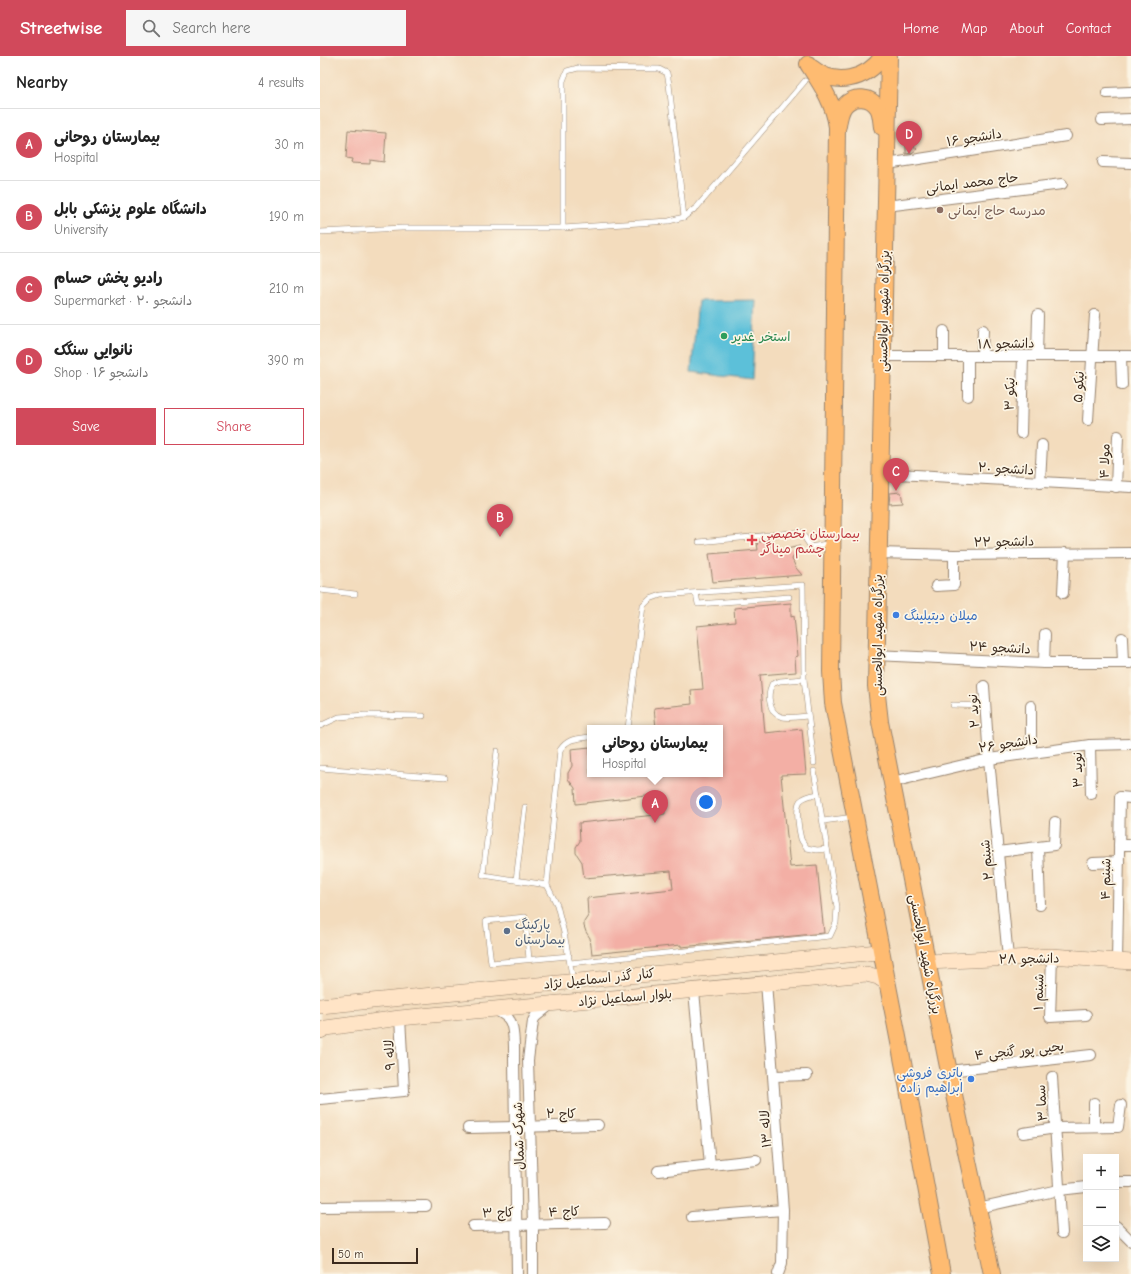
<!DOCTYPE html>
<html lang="en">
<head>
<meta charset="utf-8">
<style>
	:root { --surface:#fff; --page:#f6f6f6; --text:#222; --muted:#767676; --line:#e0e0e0; --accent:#d1495b }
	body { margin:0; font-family:"Comic Neue","Playpen Sans Arabic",sans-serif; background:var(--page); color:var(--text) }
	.controls { position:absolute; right:12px; bottom:12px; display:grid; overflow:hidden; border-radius:0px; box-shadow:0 4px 16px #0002 }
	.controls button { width:36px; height:36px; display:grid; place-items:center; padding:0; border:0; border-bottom:1px solid var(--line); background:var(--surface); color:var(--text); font:20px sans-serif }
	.scale { position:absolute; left:12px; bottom:10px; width:86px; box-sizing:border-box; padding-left:4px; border:2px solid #3b2a1e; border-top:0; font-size:11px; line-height:14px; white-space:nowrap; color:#3b2a1e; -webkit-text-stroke:3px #fcf5e5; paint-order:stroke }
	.you { position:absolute; left:386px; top:746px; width:14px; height:14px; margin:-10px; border:3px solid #fff; border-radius:50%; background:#1a73e8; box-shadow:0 0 0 6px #1a73e833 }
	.badge { display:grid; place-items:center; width:26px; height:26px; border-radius:50%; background:var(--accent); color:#fff; font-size:13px; font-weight:700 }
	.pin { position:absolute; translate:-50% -33px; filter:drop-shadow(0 1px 2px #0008) }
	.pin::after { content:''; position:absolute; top:21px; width:14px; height:12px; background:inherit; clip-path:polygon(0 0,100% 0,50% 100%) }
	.popup { position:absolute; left:267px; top:669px; width:136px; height:52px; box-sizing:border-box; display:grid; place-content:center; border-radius:0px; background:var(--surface); filter:drop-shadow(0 1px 3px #0005); font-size:13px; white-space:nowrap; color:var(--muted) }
	.popup b { font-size:15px; color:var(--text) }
	.popup::after { content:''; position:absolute; left:50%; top:100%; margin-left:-8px; border:8px solid transparent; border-top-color:var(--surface) }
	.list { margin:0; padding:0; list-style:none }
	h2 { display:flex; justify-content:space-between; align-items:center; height:52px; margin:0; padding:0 16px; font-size:17px }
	h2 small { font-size:13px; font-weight:400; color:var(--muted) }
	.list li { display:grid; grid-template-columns:26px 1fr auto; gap:12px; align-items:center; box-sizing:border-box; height:72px; padding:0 16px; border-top:1px solid var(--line) }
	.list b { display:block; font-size:15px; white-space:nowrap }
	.list p { margin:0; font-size:13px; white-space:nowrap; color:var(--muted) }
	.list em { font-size:13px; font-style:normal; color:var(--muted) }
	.actions { display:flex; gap:8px; padding:12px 16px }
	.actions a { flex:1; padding:9px 0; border:1px solid var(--accent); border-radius:0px; text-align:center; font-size:14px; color:var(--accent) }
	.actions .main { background:var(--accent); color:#fff }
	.icon { flex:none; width:22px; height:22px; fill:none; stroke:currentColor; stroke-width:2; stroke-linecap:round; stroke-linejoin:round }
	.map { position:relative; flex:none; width:811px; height:1218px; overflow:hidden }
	header { display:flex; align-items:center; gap:24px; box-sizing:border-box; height:56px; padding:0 20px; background:var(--accent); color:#fff }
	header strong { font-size:19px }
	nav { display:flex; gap:22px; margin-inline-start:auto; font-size:14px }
	.search { width:280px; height:36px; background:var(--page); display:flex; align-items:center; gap:10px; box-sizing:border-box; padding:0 14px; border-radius:0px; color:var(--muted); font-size:15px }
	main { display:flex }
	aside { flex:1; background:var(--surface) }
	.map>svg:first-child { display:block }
	.water { fill:#5bc0d9; stroke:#4b757c }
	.building { fill:#f3afa5 }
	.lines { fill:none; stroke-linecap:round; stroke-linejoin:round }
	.lane-casing { stroke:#97836e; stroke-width:6 }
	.street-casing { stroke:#97836e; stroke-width:12 }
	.secondary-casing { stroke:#97836e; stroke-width:16 }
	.primary-casing { stroke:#97836e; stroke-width:18 }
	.lane { stroke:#fff; stroke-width:5 }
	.street { stroke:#fff; stroke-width:10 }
	.secondary { stroke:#ffe4c6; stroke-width:15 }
	.primary { stroke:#febb71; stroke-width:16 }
	.education-dot { fill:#8d6e63; stroke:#fcf5e5; stroke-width:1.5 }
	.leisure-dot { fill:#2e9e5b; stroke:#fcf5e5; stroke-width:1.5 }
	.health-dot { fill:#e0444e; stroke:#fcf5e5; stroke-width:1.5 }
	.shop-dot { fill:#3f7fe0; stroke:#fcf5e5; stroke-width:1.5 }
	.service-dot { fill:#5c6f8a; stroke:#fcf5e5; stroke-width:1.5 }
	.labels { text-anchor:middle; stroke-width:3.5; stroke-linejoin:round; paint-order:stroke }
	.street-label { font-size:13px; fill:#3b2a1e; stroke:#fcf5e5 }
	.education-label { font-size:13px; fill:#785e54; stroke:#fcf5e5; text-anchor:start }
	.leisure-label { font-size:13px; fill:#27864d; stroke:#fcf5e5; text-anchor:start }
	.health-label { font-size:13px; fill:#be3a42; stroke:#fcf5e5; text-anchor:start }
	.shop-label { font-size:13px; fill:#366cbe; stroke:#fcf5e5; text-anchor:start }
	.service-label { font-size:13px; fill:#4e5e75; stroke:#fcf5e5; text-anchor:start }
</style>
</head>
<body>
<header>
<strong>Streetwise</strong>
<div class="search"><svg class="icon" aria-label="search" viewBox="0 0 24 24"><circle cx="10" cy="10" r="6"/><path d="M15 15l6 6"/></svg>Search here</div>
<nav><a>Home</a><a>Map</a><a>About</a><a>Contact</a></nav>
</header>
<main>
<aside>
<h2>Nearby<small>4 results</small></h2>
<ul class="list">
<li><span class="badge">A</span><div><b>بیمارستان روحانی</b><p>Hospital</p></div><em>30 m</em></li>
<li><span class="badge">B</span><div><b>دانشگاه علوم پزشکی بابل</b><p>University</p></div><em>190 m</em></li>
<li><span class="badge">C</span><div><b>رادیو پخش حسام</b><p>Supermarket · دانشجو ۲۰</p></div><em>210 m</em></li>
<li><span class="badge">D</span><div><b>نانوایی سنگک</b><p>Shop · دانشجو ۱۶</p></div><em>390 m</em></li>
</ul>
<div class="actions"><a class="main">Save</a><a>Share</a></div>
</aside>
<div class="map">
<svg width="811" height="1218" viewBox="0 0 811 1218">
	<rect width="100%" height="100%" fill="#fcf5e5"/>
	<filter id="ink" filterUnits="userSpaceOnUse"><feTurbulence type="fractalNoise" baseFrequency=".025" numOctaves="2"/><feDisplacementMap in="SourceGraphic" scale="8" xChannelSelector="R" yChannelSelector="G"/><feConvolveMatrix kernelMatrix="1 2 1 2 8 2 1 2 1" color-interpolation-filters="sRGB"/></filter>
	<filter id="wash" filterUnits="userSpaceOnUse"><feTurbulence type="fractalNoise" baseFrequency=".012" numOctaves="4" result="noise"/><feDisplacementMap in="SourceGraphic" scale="16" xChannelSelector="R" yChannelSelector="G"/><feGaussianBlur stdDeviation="0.9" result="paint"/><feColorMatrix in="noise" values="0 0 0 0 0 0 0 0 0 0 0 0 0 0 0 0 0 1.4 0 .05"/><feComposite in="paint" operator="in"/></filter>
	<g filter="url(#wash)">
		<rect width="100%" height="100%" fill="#f3dcbd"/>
		<path class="water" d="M436 244 432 324 371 316 378 245Z"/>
		<g id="blocks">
			<g class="building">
				<path d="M28 74 66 77 64 106 50 104V108L31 107 32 103 26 102Z"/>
				<path d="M586 84 597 93 592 97 586 98Z"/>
				<path d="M581 436 583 447 569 448 570 437Z"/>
				<path d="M453 485 454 496 480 490 472 503 476 512 482 519 393 526 389 498 438 494 437 486Z"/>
				<path d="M471 547V561L474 560 478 600 475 601 476 616 440 619 445 677 482 673 486 718 461 719 470 811 497 809 504 877 361 891V889L272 898 270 882 266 876 264 870V866L268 860 267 842 353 833 351 815 264 822 262 806 256 797V791L260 785 259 767 345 758 343 738 256 748 255 732 248 723V717L252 710 251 693 270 691V718H400V672H336L334 652 372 648 371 634 383 633 377 570 415 566 414 552Z"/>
			</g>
		</g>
	</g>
	<g filter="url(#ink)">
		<use href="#blocks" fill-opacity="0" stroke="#97836e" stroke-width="1"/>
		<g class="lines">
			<g class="lane-casing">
				<g id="lane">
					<path d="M243 172V25L247 15 258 12 339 13 347 17 349 28 364 161"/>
					<path d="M0 176 82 172H243L349 165 364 161 377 151 485 25"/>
					<path d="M379 486 481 476 491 491 511 487"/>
					<path d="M0 534 35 538"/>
					<path d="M376 537 378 548 469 541"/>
					<path d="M484 623 460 625 452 628C449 635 448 640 450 647 454 667 472 661 488 660"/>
					<path d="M633 649 665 650"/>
					<path d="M0 670 19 661 45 659 103 660"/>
					<path d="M308 672 323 550 330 543 341 539 483 529 484 623 494 707"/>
					<path d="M177 695 163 819 227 829"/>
					<path d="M0 712 125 722"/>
					<path d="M498 738C492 739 485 740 480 745 475 752 479 775 481 783 482 786 485 789 487 792L497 794 507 793"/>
					<path d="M503 765 534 761"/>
					<path d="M196 824 205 751"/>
					<path d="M209 903 205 861 166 865 171 907 249 900"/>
					<path d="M250 907 510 880 516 867 517 851 494 715"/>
					<path d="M253 924 244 877 237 849 227 829 240 694C248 682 256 683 270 681"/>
				</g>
			</g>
			<g class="street-casing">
				<g id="street">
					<path d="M787 37 811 36"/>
					<path d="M782 64 811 63"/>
					<path d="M783 106 811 107"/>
					<path d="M567 108 746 80"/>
					<path d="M566 150 742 128"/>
					<path d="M624 275V300"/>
					<path d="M562 300H811"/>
					<path d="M662 300 663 274"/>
					<path d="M717 300 718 259"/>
					<path d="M801 301 802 329"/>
					<path d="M648 340V301"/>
					<path d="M768 364 775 259"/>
					<path d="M701 377 703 300"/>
					<path d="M560 417 811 431"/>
					<path d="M720 427 722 389"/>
					<path d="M796 431 798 380"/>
					<path d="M558 497 634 499 811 497"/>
					<path d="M616 530 634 529V499"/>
					<path d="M743 537 745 497"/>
					<path d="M802 582 803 607"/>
					<path d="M555 599 724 607H811"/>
					<path d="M724 607 725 578"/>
					<path d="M664 630 669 703 688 902"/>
					<path d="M770 689 771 738"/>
					<path d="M711 696V650"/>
					<path d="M572 726 669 703 770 689 811 688"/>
					<path d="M799 789H811"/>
					<path d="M718 791 720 849"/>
					<path d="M678 796 734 789 735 766"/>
					<path d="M773 807 799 806"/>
					<path d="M732 900 730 961 766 959"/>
					<path d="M797 905 800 741 811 742"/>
					<path d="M446 926 463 1154 462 1207 458 1218"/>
					<path d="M374 935 390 1109"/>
					<path d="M174 953C179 956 187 959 190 965 195 974 194 994 194 1004L197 1218"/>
					<path d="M629 1015 771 999"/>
					<path d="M454 1020 487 1019"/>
					<path d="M732 1021 742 1177"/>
					<path d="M0 1043 84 1035 80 962"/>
					<path d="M774 1071V1047"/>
					<path d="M148 1072 278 1069"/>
					<path d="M703 1077 736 1072 798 1071 801 1049"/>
					<path d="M338 1115 436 1104"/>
					<path d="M796 1126H811"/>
					<path d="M0 1151 106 1150"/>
					<path d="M658 1152 739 1134 766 1131"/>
					<path d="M372 1161 463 1154"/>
					<path d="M153 1170 285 1167"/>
					<path d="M796 1170 811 1185"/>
					<path d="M213 1218V1169L208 1004 213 965 215 961 231 948"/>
				</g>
			</g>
			<g class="secondary-casing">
				<g id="secondary">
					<path d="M608 906 732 900 811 906"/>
					<path d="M0 950 558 896"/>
					<path d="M0 975 6 972 80 962 546 918 558 921 567 927"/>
				</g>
			</g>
			<g class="primary-casing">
				<g id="primary">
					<path d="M569 0 556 630 560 666 627 1006 672 1218"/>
					<path d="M488 8C501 28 514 47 517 71L511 616 513 647 585 1017 622 1218"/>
					<path d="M492 12C515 31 546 24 563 0"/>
					<path d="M518 70C519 62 520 55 525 49 534 39 551 40 558 52 561 57 561 65 562 71"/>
				</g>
			</g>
			<use href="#lane" class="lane"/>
			<use href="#street" class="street"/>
			<use href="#secondary" class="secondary"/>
			<use href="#primary" class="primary"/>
		</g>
	</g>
	<circle class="education-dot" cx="620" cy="154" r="4"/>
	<circle class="leisure-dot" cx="404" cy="280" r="4"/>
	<path class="health-dot" d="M430 478h4v4h4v4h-4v4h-4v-4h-4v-4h4z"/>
	<g class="shop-dot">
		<circle cx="576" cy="559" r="4"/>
		<circle cx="651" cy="1023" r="4"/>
	</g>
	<circle class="service-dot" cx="187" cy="875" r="4"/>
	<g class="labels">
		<g class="street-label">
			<text transform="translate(654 81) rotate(-9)" y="5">دانشجو ۱۶</text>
			<text transform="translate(652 126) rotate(-7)" y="5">حاج محمد ایمانی</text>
			<text transform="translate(563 255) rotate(-89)" y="5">بزرگراه شهید ابوالحسنی</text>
			<text transform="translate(686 287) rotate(-1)" y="5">دانشجو ۱۸</text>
			<text transform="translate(758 331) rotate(-86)" y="5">نیکو ۵</text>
			<text transform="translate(689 338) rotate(-88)" y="5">نیکو ۳</text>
			<text transform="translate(784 405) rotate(-88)" y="5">مولا ۴</text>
			<text transform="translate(686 412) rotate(3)" y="5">دانشجو ۲۰</text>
			<text transform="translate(684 485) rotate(-1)" y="5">دانشجو ۲۲</text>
			<text transform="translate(557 579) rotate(-90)" y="5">بزرگراه شهید ابوالحسنی</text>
			<text transform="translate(680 591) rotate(3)" y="5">دانشجو ۲۴</text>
			<text transform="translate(653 655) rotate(-94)" y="5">نوید ۲</text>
			<text transform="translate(688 687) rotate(-9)" y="5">دانشجو ۲۶</text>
			<text transform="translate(757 714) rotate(-91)" y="5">نوید ۳</text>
			<text transform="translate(666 804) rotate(-95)" y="5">شبنم ۲</text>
			<text transform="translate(785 823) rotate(-89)" y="5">شبنم ۴</text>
			<text transform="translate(606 898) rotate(79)" y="5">بزرگراه شهید ابوالحسنی</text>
			<text transform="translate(709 902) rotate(-1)" y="5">دانشجو ۲۸</text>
			<text transform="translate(279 922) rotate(-6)" y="5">کنار گذر اسماعیل نژاد</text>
			<text transform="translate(718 936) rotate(-89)" y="5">شبنم ۱</text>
			<text transform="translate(305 941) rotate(-5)" y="5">بلوار اسماعیل نژاد</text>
			<text transform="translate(699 994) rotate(-6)" y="5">یحیی پور گنجی ۴</text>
			<text transform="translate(69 999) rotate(-93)" y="5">لاله ۹</text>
			<text transform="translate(721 1047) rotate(-94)" y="5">سما ۳</text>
			<text x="241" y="1062">کاج ۲</text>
			<text transform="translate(445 1073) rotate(-94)" y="5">لاله ۱۳</text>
			<text transform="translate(198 1080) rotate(-92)" y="5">شهرک شمال</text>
			<text transform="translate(244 1155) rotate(-2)" y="5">کاج ۴</text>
			<text transform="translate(178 1156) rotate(-2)" y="5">کاج ۳</text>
		</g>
		<g class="education-label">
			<text x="628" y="159">مدرسه حاج ایمانی</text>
		</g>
		<g class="leisure-label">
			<text x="412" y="285">استخر غدیر</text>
		</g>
		<g class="health-label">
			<text x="441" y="482">بیمارستان تخصصی<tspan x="441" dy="15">چشم میناگر</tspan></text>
		</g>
		<g class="shop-label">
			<text x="584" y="564">میلان دیتیلینگ</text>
			<text x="643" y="1021" text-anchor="end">باتری فروشی<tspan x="643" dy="15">ابراهیم زاده</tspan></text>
		</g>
		<g class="service-label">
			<text x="195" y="873">پارکینگ<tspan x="195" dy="15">بیمارستان</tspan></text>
		</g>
	</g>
</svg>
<div class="controls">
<button>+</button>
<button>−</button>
<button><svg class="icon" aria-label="layers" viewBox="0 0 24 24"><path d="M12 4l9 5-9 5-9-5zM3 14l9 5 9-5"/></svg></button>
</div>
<div class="scale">50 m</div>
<div class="you"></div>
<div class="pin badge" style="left:335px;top:767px">A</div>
<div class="popup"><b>بیمارستان روحانی</b>Hospital</div>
<div class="pin badge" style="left:180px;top:481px">B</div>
<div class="pin badge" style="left:576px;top:435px">C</div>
<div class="pin badge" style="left:589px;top:98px">D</div>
</div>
</main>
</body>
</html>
